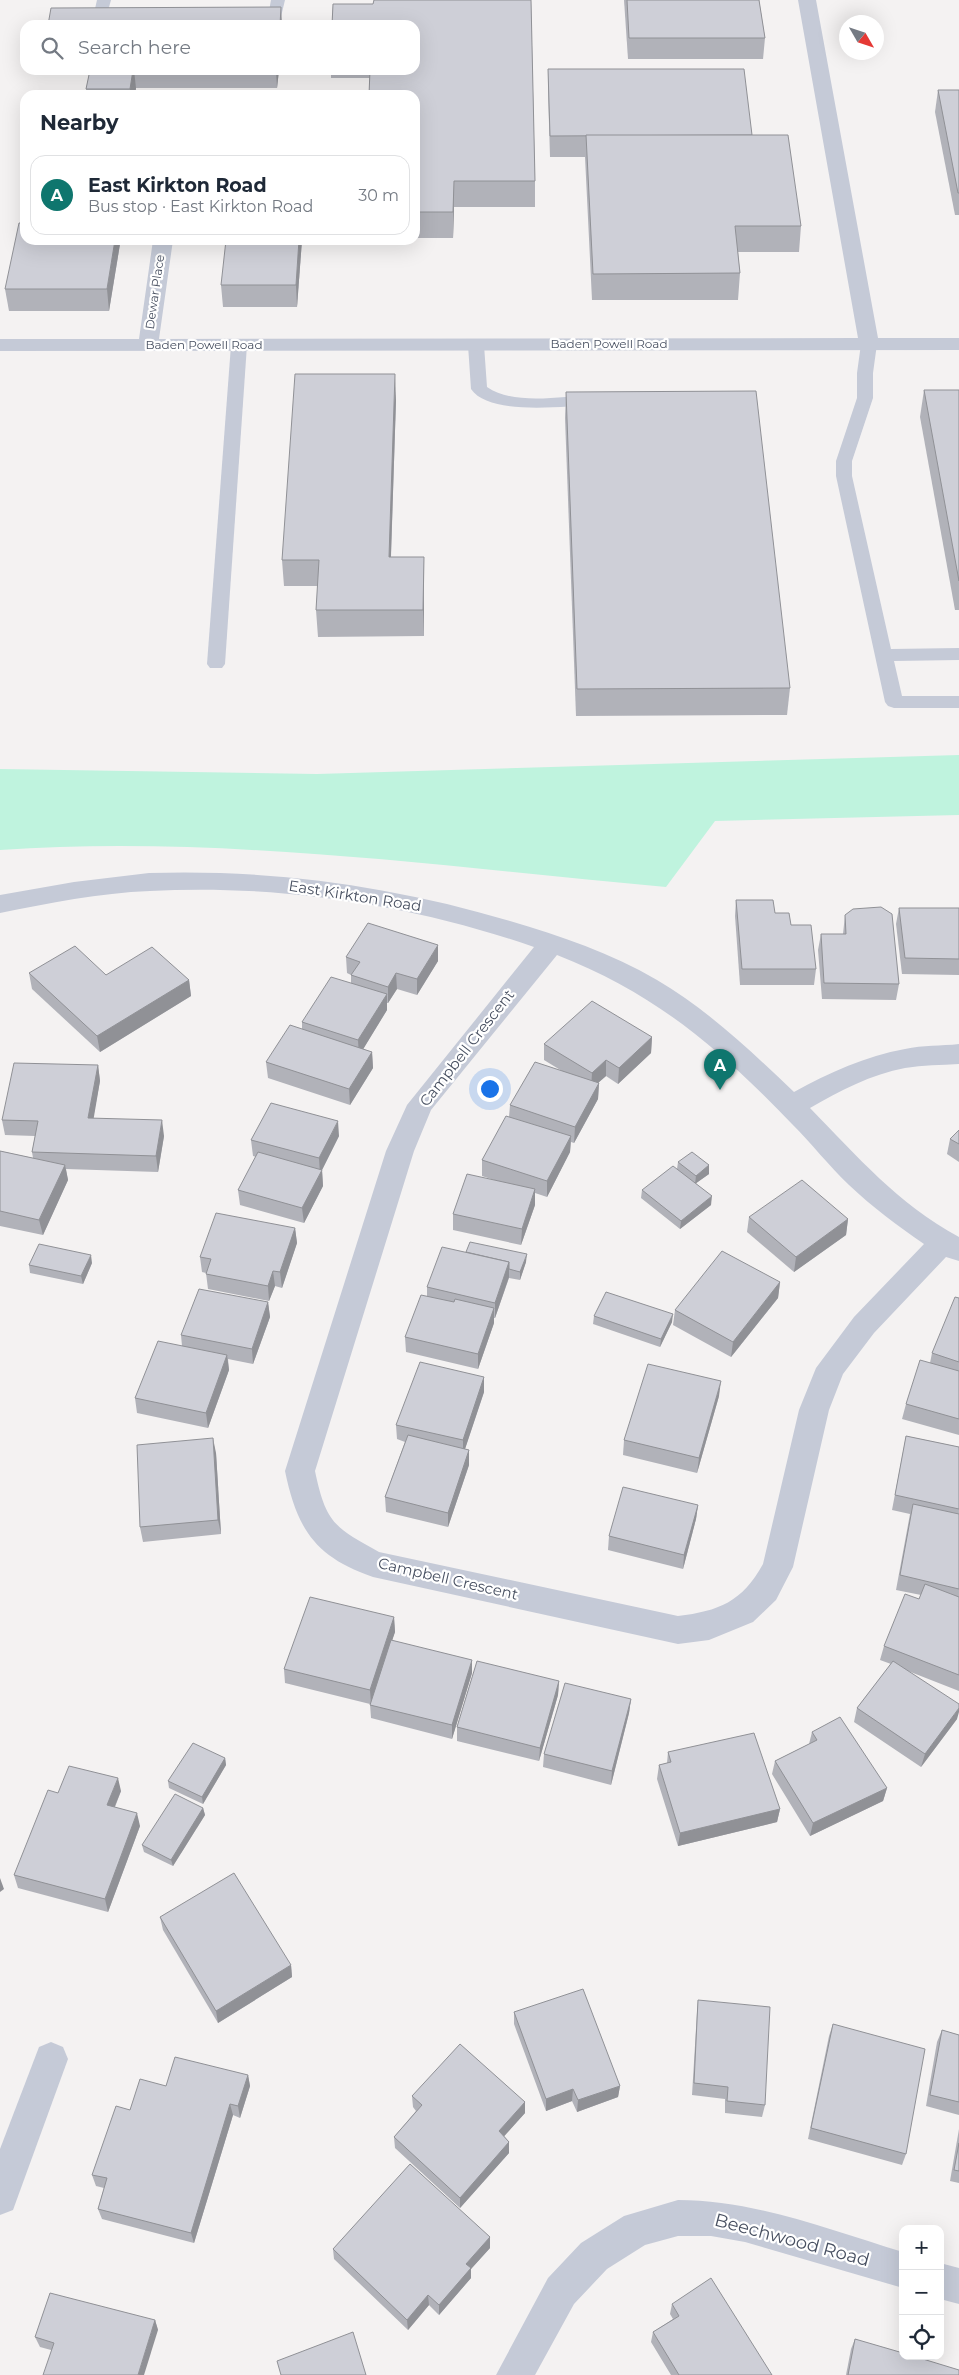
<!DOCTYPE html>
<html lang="en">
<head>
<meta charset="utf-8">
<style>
	:root { --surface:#fff; --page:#f2f2f3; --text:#1f2937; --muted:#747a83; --line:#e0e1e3; --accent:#0f766e }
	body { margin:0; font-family:Montserrat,sans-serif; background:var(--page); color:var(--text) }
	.controls { position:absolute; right:15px; bottom:15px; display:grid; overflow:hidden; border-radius:10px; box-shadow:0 5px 20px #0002 }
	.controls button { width:45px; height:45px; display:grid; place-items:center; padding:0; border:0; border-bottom:1px solid var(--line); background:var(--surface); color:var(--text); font:25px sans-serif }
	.compass { position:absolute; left:839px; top:15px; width:45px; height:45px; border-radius:50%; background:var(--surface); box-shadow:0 5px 20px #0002; rotate:129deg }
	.you { position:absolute; left:489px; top:1088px; width:18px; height:18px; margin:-12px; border:4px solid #fff; border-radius:50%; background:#1a73e8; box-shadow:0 0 0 8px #1a73e833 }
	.badge { display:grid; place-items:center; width:32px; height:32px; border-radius:50%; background:var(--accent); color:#fff; font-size:16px; font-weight:700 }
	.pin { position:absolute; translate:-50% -41px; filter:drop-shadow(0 1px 2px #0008) }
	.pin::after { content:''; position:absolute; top:26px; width:18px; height:15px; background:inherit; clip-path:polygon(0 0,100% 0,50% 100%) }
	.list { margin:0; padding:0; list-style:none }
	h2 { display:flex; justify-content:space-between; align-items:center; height:65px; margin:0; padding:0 20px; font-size:21px }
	h2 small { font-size:16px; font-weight:400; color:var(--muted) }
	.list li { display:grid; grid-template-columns:32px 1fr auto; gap:15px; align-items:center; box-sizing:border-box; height:80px; margin:0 10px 10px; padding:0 10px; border:1px solid var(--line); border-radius:15px }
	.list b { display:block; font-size:19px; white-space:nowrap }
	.list p { margin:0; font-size:16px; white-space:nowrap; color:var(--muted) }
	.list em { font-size:16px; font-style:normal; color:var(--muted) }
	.icon { flex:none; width:28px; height:28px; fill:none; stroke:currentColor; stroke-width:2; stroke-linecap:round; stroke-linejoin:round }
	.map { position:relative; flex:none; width:959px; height:2375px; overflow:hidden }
	.search { position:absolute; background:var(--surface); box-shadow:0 5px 20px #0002; left:20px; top:20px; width:400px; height:55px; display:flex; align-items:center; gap:12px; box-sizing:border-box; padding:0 18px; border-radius:15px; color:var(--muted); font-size:19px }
	.panel { position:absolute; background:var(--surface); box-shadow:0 5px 20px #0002; left:20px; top:90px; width:400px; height:155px; border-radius:15px }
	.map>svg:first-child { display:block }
	.green { fill:#bff3de }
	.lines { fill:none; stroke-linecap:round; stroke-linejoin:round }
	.lane { fill:#c5cad7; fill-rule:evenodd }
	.street { fill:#c5cad7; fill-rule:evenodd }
	.wall { fill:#b1b2b9 }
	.shaded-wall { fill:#909196 }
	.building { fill:#cecfd7; stroke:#909196 }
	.labels { text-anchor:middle; stroke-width:4.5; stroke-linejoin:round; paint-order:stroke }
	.far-street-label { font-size:12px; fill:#485061; stroke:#fff }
	.street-label { font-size:15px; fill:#485061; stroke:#fff }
	.near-street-label { font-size:18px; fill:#485061; stroke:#fff }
</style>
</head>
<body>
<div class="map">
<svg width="959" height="2375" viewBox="0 0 959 2375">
	<rect width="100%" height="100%" fill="#f4f2f2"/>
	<path class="green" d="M959 755V815L715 821 666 887C446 867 221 835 0 850V769L317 774Z"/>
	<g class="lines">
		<g class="lane">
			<path d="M97 0H111L104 25H94L92 22Z"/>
			<path d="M271 0H285L279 25H270L267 22Z"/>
			<path d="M869 339 877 344 873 373V398L852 461V476L891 649 959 648V660L894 661 902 696H959V708H894L888 706 885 702 836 476V461L857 398V373L861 344Z"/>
			<path d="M239 340 247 345 225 664 222 668H210L207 664 231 345Z"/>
			<path d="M476 340 484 345 487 387C515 406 561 396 593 395L601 400 593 405C564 406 489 416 471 389L468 345Z"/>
		</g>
		<g class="street">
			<path d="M798 0H816L878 338H959V350L0 351V339H139L153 240H173L159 339 858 338Z"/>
			<path d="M149 873C272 869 393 886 510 921 561 936 611 953 657 980 708 1010 751 1051 794 1092 828 1073 866 1056 905 1049 923 1045 941 1046 959 1044V1064C941 1065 923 1065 905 1068 872 1074 839 1091 810 1108 858 1157 897 1203 959 1237V1261L946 1257 874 1333 843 1374 829 1410 793 1567 776 1600 753 1622 709 1640 678 1644 373 1577C315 1557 297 1529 285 1471L386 1151 407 1105 534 947C413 905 279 884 150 891 99 893 49 903 0 913V895L74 882ZM557 955C655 993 720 1049 792 1124 812 1144 829 1166 849 1185 872 1207 898 1226 924 1244L854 1317 816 1368 799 1410 763 1564C742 1602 719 1611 678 1616L379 1552C334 1527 326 1523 315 1471L414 1151 431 1110Z"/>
			<path d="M51 2042 63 2047 68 2059 13 2210 0 2215V2149L39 2047Z"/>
			<path d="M678 2200C755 2200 830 2230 903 2252V2288L745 2242 711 2236H678L645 2245 607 2269 574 2304 535 2375H496L548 2278 581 2243 624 2216Z"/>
			<path d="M940 2263 959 2268V2304L940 2299Z"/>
		</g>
	</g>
	<g class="wall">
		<path d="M374 0H531L535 181V207H454L453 238H415V95H369L370 78H331V70H415V25H332L333 4H373Z"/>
		<path d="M624 0H759L765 38 763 59H628Z"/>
		<path d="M548 69 752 135 801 226 799 252H738L740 273 738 300H592L585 157H550L548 91Z"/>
		<path d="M45 70H279L277 88H136L135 95H87L86 89 90 72H45Z"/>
		<path d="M938 90H959V215H955L935 112Z"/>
		<path d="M302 240 297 307H223L221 285Z"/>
		<path d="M120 244 109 311H9L5 289Z"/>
		<path d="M924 390H959V610H955L920 417Z"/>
		<path d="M566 392 790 688 787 715 576 716 565 418Z"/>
		<path d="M396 400 391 557H424V636L318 637 316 610 318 586H284L282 560Z"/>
		<path d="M736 900 775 913 791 925 816 969 814 985H740L735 916Z"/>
		<path d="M899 908H959V975L902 974 896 924Z"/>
		<path d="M845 915 899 984 896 1000 822 999 818 950 821 934H843Z"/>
		<path d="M346 957 438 961 417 995 397 989 388 1003H387V1010L363 1049 372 1052 373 1068 350 1105 268 1078 266 1062 302 1030V1022L351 983V975L347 973Z"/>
		<path d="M29 973 189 980 191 996 100 1052 32 989Z"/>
		<path d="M652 1037 651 1053 618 1084 606 1076 598 1083H599L598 1099 574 1143 571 1142 570 1152 547 1197 535 1193V1205L521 1245 453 1230V1214L500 1182 482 1176V1160L509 1117 510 1105 562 1071 544 1060V1044Z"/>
		<path d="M98 1065 100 1081 93 1118 164 1136 158 1172 66 1169 68 1180 43 1235 0 1226V1151L33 1158 32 1152 35 1136 5 1135 2 1120Z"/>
		<path d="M959 1130V1162L947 1154 950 1139Z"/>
		<path d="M339 1136 322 1170 323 1186 304 1223 240 1205 238 1190 256 1157 253 1156 251 1140Z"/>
		<path d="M678 1162 709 1165V1174L696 1183 711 1205 680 1229 641 1198 642 1190 677 1169Z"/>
		<path d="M749 1217 848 1219 846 1235 794 1272 747 1232Z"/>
		<path d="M295 1228 297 1243 282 1288 275 1286 269 1301 208 1289 206 1273 202 1272 200 1257Z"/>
		<path d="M466 1252 526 1262 520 1280 509 1278 495 1318H494V1323L478 1369 406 1352 405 1337 427 1296V1287Z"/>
		<path d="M92 1263 83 1284 30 1273 29 1265Z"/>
		<path d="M780 1282 778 1298 731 1357 673 1325 675 1310Z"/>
		<path d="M959 1298V1435L902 1419 906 1404 930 1363 932 1353Z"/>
		<path d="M268 1302 270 1317 253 1364 228 1359 229 1370 208 1428 137 1413 135 1398 182 1346 181 1335Z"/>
		<path d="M594 1316 672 1322 660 1347 593 1324Z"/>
		<path d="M484 1377V1392L465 1449 469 1450V1465L448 1527 386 1512 385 1497 405 1442 397 1439 396 1425Z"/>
		<path d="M719 1396 697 1473 623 1455 624 1440Z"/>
		<path d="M906 1436 959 1447V1691L908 1671 957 1719 921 1767 854 1722 857 1708 891 1664 880 1660 884 1646 919 1599 921 1595 896 1590 910 1514 892 1510Z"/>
		<path d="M216 1453 221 1534 143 1542 140 1527Z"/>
		<path d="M698 1505 696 1519 683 1569 608 1550 609 1536Z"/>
		<path d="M394 1617 395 1632 392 1640 472 1673 452 1739 371 1718 370 1704 285 1683 284 1669Z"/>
		<path d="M559 1681 558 1695 539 1761 457 1741V1727Z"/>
		<path d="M631 1699 629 1713 611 1785 543 1767 544 1754Z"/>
		<path d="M812 1732 887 1788 883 1801 810 1836 772 1774 775 1761 809 1744Z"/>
		<path d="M668 1752 780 1809 777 1822 678 1846 657 1779 659 1765 667 1763Z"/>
		<path d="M225 1758 226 1765 203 1804 169 1788 168 1781Z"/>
		<path d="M121 1791 115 1807 140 1826 108 1912 18 1888 14 1875 58 1793Z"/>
		<path d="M203 1808 205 1815 173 1866 144 1852 142 1845Z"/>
		<path d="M160 1917 291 1965 292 1977 218 2023 163 1930Z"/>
		<path d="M698 2000 765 2105 762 2117 725 2113V2099L692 2095 697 2012Z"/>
		<path d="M514 2012 620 2086 618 2097 577 2112 572 2101 546 2111 514 2024Z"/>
		<path d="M833 2024 906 2154 902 2165 808 2139 829 2036Z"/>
		<path d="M942 2030 959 2035V2115L926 2106 937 2042Z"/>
		<path d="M248 2075 250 2086 240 2118 233 2115 194 2243 102 2219 98 2209 104 2188 96 2186 92 2175 130 2110 166 2086Z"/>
		<path d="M412 2096 525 2102V2113L504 2136 509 2142V2153L460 2208 395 2148 394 2137 416 2111 413 2107Z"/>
		<path d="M959 2129V2183L950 2181Z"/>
		<path d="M490 2237V2248L471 2269V2278L439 2315 429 2305 408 2330 334 2259 333 2249Z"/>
		<path d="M672 2304 772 2375H671L651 2342 653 2332 673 2319 670 2314Z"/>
		<path d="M155 2320 158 2330 51 2350 40 2347 35 2337Z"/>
		<path d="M855 2339 959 2375H846L851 2349Z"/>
	</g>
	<g class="shaded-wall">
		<path d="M281 7 282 25H280Z"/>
		<path d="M133 70H134L136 88 135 95H130V89Z"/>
		<path d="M276 70H279L277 88Z"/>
		<path d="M454 181V207L453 238V212Z"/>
		<path d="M115 240H119L120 244 109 311 107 289Z"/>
		<path d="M299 240H302L297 307 296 285Z"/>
		<path d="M395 374 396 400 390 583 389 557Z"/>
		<path d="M424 557V636L423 610Z"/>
		<path d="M438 945V961L417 995V979Z"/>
		<path d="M396 973 397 989 388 1003V987Z"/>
		<path d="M189 980 191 996 100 1052 97 1036Z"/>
		<path d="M387 994V1010L359 1056 358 1040Z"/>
		<path d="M652 1037 651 1053 618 1084 619 1068Z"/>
		<path d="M372 1052 373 1068 350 1105 349 1089Z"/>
		<path d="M606 1060V1076L591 1089 592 1073Z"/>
		<path d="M98 1065 100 1081 91 1134 88 1118Z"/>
		<path d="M599 1083 598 1099 574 1143 575 1127Z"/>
		<path d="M162 1120 164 1136 158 1172 156 1156Z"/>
		<path d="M338 1121 339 1136 322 1170 323 1186 304 1223 302 1208 320 1174 319 1158Z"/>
		<path d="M571 1136 570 1152 547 1197V1181Z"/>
		<path d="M65 1165 68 1180 43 1235 39 1220Z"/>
		<path d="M709 1165V1174L695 1184 696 1176Z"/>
		<path d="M535 1189V1205L521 1245 522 1229Z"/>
		<path d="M712 1196 711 1205 680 1229 681 1221Z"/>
		<path d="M848 1219 846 1235 794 1272 796 1257Z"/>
		<path d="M295 1228 297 1243 282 1288 280 1272Z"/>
		<path d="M527 1254 526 1262 520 1280V1272Z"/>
		<path d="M91 1255 92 1263 83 1284 81 1276Z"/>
		<path d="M509 1262V1277L495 1318V1303Z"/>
		<path d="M273 1271 275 1286 269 1301 268 1286Z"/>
		<path d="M780 1282 778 1298 731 1357 733 1342Z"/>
		<path d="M268 1302 270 1317 253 1364 252 1349Z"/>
		<path d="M494 1308V1323L478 1369V1354Z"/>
		<path d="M673 1314 672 1322 660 1347 661 1339Z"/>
		<path d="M227 1355 229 1370 208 1428 206 1413Z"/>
		<path d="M484 1377V1392L463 1455V1440Z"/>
		<path d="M721 1381 719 1396 697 1473 699 1458Z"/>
		<path d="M213 1438 216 1453 221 1534 218 1520Z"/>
		<path d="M469 1450V1465L448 1527V1513Z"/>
		<path d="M698 1505 696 1519 683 1569 684 1555Z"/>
		<path d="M394 1617 395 1632 371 1704 370 1690Z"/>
		<path d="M472 1660V1673L452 1739V1725Z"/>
		<path d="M559 1681 558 1695 539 1761 540 1748Z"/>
		<path d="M631 1699 629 1713 611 1785 612 1771Z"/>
		<path d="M959 1708V1712L957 1719 921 1767 925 1754Z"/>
		<path d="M225 1758 226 1765 203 1804 202 1797Z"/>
		<path d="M118 1778 121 1791 110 1818 107 1805Z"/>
		<path d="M887 1788 883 1801 810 1836 813 1823Z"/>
		<path d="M203 1808 205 1815 173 1866 171 1860Z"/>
		<path d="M780 1809 777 1822 678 1846 680 1833Z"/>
		<path d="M137 1813 140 1826 108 1912 105 1899Z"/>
		<path d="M0 1878 4 1889 0 1892Z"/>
		<path d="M291 1965 292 1977 218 2023 216 2011Z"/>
		<path d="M248 2075 250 2086 240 2118 238 2106Z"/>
		<path d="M620 2086 618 2097 577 2112 578 2100Z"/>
		<path d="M573 2089 572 2101 546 2111V2099Z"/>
		<path d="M525 2102V2113L498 2143 499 2131Z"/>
		<path d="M230 2104 233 2115 194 2243 191 2233Z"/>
		<path d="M509 2142V2153L460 2208V2198Z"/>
		<path d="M490 2237V2248L471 2269V2278L439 2315V2305L466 2264Z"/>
		<path d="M428 2295 429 2305 408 2330 407 2320Z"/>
		<path d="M155 2320 158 2330 144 2375H138Z"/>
	</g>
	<g class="building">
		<path d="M374 0H531L535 181H454L453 212H415V95H369L370 70H415V25H332L333 4H373Z"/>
		<path d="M627 0H759L765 38H629Z"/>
		<path d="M281 7 280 25H48L51 8Z"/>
		<path d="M548 69H744L752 135 550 136Z"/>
		<path d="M90 70H133L130 89H86Z"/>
		<path d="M938 90H959V193H958Z"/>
		<path d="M586 135H788L801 226H735L740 273 593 274Z"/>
		<path d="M19 223H25V240H115L107 289H5Z"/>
		<path d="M226 240H299L296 285H221Z"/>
		<path d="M295 374H395L389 557H424L423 610H316L319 560H282Z"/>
		<path d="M924 390H959V581Z"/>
		<path d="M756 391 790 688 577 689 566 392Z"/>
		<path d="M736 900H773L775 913H789L791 925H811L816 969H742Z"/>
		<path d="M881 907 892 914 899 984 824 983 821 934H846L845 915 853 909Z"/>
		<path d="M899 908H959V959L905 958Z"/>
		<path d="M368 923 438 945 417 979 396 973 388 987 351 975 360 962 346 957Z"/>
		<path d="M75 946 106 975 152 947 189 980 97 1036 29 973Z"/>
		<path d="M331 977 387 994 358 1040 302 1022Z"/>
		<path d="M592 1001 652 1037 619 1068 606 1060 592 1073 544 1044Z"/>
		<path d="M290 1025 372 1052 349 1089 266 1062Z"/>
		<path d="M535 1062 599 1083 575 1127 510 1105Z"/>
		<path d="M14 1063 98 1065 88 1118 162 1120 156 1156 32 1152 38 1121 2 1120Z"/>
		<path d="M271 1103 338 1121 319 1158 251 1140Z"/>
		<path d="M506 1116 571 1136 547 1181 482 1160Z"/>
		<path d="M959 1130V1144L950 1139Z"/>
		<path d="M0 1151 65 1165 39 1220 0 1211Z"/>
		<path d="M258 1152 322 1170 302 1208 238 1190Z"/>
		<path d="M692 1152 709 1165 696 1176 678 1162Z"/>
		<path d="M673 1166 712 1196 681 1221 642 1190Z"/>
		<path d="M467 1174 535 1189 522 1229 453 1214Z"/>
		<path d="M802 1180 848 1219 796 1257 749 1217Z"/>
		<path d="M216 1213 295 1228 280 1272 273 1271 268 1286 206 1274 211 1259 200 1257Z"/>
		<path d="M470 1242 527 1254 520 1272 509 1269V1262L466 1252Z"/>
		<path d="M39 1244 91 1255 81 1276 29 1265Z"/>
		<path d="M442 1247 509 1262 495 1303 427 1287Z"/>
		<path d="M722 1251 780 1282 733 1342 675 1310Z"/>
		<path d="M199 1289 268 1302 252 1349 181 1335Z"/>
		<path d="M606 1292 673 1314 661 1339 594 1316Z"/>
		<path d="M421 1295 454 1302 455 1299 494 1308 478 1354 405 1337Z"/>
		<path d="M955 1297 959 1298V1362L932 1353Z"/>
		<path d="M158 1341 227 1355 206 1413 135 1398Z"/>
		<path d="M920 1360 959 1371V1419L906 1404Z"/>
		<path d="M420 1362 484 1377 463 1440 396 1425Z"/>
		<path d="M648 1364 721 1381 699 1458 624 1440Z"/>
		<path d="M408 1435 469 1450 448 1513 385 1497Z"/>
		<path d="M906 1436 959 1447V1509L895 1495Z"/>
		<path d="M213 1438 218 1520 140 1527 137 1445Z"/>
		<path d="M623 1487 698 1505 684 1555 609 1536Z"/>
		<path d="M913 1504 959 1514V1589L900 1575Z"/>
		<path d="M925 1584 959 1597V1675L884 1646 905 1594 919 1599Z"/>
		<path d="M310 1597 394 1617 370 1690 284 1669Z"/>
		<path d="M391 1640 472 1660 452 1725 370 1705Z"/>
		<path d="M477 1661 559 1681 540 1748 457 1727Z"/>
		<path d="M893 1661 959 1704V1708L925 1754 857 1708Z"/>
		<path d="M565 1683 631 1699 612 1771 544 1754Z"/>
		<path d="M840 1717 887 1788 813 1823 775 1761 817 1740 812 1732Z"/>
		<path d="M754 1733 780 1809 680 1833 659 1765 671 1762 668 1752Z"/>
		<path d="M193 1743 225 1758 202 1797 168 1781Z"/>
		<path d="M69 1766 118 1778 107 1805 137 1813 105 1899 14 1875 48 1790 58 1793Z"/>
		<path d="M175 1794 203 1808 171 1860 142 1845Z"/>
		<path d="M234 1873 291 1965 216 2011 160 1917Z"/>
		<path d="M583 1989 620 2086 578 2100 573 2089 546 2099 514 2012Z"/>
		<path d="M698 2000 770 2007 765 2105 727 2101 728 2087 694 2083Z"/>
		<path d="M833 2024 925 2049 906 2154 811 2128Z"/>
		<path d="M942 2030 959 2035V2102L930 2095Z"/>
		<path d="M460 2044 525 2102 499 2131 509 2142 460 2198 394 2137 422 2105 412 2096Z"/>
		<path d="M175 2057 248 2075 238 2106 230 2104 191 2233 98 2209 107 2178 92 2175 116 2106 130 2110 140 2079 166 2086Z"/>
		<path d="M959 2143V2171L954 2170Z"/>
		<path d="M410 2164 490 2237 466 2264 471 2268 439 2305 428 2295 407 2320 333 2249Z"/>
		<path d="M711 2278 772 2375H679L653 2332 679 2316 672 2304Z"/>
		<path d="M50 2293 155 2320 138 2375H43L54 2343 35 2337Z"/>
		<path d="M353 2332 366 2375H281L277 2361Z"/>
		<path d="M855 2339 903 2353V2356H913L959 2370V2375H848Z"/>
	</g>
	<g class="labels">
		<g class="far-street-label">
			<text transform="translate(155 292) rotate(-82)" y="4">Dewar Place</text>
			<text x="609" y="348">Baden Powell Road</text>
			<text x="204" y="349">Baden Powell Road</text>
		</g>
		<g class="street-label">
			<text transform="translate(355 896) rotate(9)" y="5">East Kirkton Road</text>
			<text transform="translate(467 1048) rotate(-52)" y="5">Campbell Crescent</text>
			<text transform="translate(448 1579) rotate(13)" y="5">Campbell Crescent</text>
		</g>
		<g class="near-street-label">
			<text transform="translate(792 2240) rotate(15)" y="6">Beechwood Road</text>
		</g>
	</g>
</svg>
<div class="controls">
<button>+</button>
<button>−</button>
<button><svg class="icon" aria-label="locate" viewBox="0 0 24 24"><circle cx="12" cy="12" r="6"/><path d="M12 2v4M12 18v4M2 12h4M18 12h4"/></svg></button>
</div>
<svg class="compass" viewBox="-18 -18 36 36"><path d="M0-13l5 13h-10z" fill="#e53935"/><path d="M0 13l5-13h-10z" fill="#747a83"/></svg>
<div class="you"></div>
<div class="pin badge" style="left:720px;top:1090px">A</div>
<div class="search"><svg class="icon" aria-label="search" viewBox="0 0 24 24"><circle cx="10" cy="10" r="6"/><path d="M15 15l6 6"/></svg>Search here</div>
<section class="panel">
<h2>Nearby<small></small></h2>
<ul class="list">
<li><span class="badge">A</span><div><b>East Kirkton Road</b><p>Bus stop · East Kirkton Road</p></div><em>30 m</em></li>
</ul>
</section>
</div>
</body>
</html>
